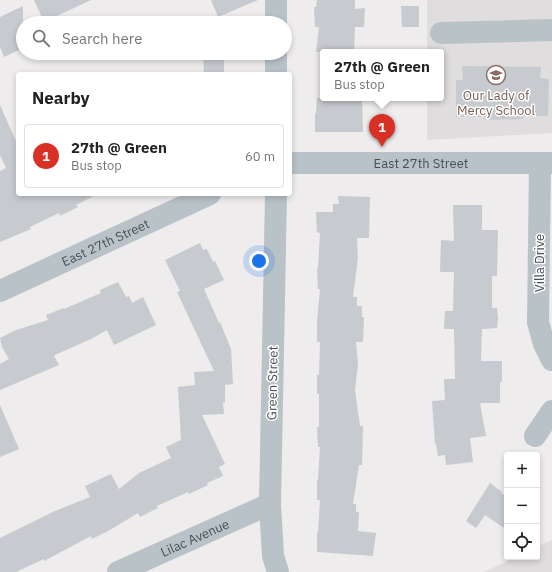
<!DOCTYPE html>
<html lang="en">
<head>
<meta charset="utf-8">
<style>
	:root { --surface:#fff; --page:#f6f6f6; --text:#222; --muted:#767676; --line:#e0e0e0; --accent:#d93025 }
	body { margin:0; font-family:"IBM Plex Sans",sans-serif; background:var(--page); color:var(--text) }
	.controls { position:absolute; right:12px; bottom:12px; display:grid; overflow:hidden; border-radius:4px; box-shadow:0 2px 6px #0003 }
	.controls button { width:36px; height:36px; display:grid; place-items:center; padding:0; border:0; border-bottom:1px solid var(--line); background:var(--surface); color:var(--text); font:20px sans-serif }
	.you { position:absolute; left:259px; top:261px; width:14px; height:14px; margin:-10px; border:3px solid #fff; border-radius:50%; background:#1a73e8; box-shadow:0 0 0 6px #1a73e833 }
	.badge { display:grid; place-items:center; width:26px; height:26px; border-radius:50%; background:var(--accent); color:#fff; font-size:13px; font-weight:700 }
	.pin { position:absolute; translate:-50% -33px; filter:drop-shadow(0 1px 2px #0008) }
	.pin::after { content:''; position:absolute; top:21px; width:14px; height:12px; background:inherit; clip-path:polygon(0 0,100% 0,50% 100%) }
	.popup { position:absolute; left:320px; top:49px; width:124px; height:52px; box-sizing:border-box; display:grid; place-content:center; border-radius:4px; background:var(--surface); filter:drop-shadow(0 1px 3px #0005); font-size:13px; white-space:nowrap; color:var(--muted) }
	.popup b { font-size:15px; color:var(--text) }
	.popup::after { content:''; position:absolute; left:50%; top:100%; margin-left:-8px; border:8px solid transparent; border-top-color:var(--surface) }
	.list { margin:0; padding:0; list-style:none }
	h2 { display:flex; justify-content:space-between; align-items:center; height:52px; margin:0; padding:0 16px; font-size:17px }
	h2 small { font-size:13px; font-weight:400; color:var(--muted) }
	.list li { display:grid; grid-template-columns:26px 1fr auto; gap:12px; align-items:center; box-sizing:border-box; height:64px; margin:0 8px 8px; padding:0 8px; border:1px solid var(--line); border-radius:4px }
	.list b { display:block; font-size:15px; white-space:nowrap }
	.list p { margin:0; font-size:13px; white-space:nowrap; color:var(--muted) }
	.list em { font-size:13px; font-style:normal; color:var(--muted) }
	.icon { flex:none; width:22px; height:22px; fill:none; stroke:currentColor; stroke-width:2; stroke-linecap:round; stroke-linejoin:round }
	.map { position:relative; flex:none; width:552px; height:572px; overflow:hidden }
	.search { position:absolute; background:var(--surface); box-shadow:0 2px 6px #0003; left:16px; top:16px; width:276px; height:44px; display:flex; align-items:center; gap:10px; box-sizing:border-box; padding:0 14px; border-radius:22px; color:var(--muted); font-size:15px }
	.panel { position:absolute; background:var(--surface); box-shadow:0 2px 6px #0003; left:16px; top:72px; width:276px; height:124px; border-radius:4px }
	.map>svg:first-child { display:block }
	.education { fill:#dfdddd }
	.building { fill:#c7cace }
	.lines { fill:none; stroke-linecap:round; stroke-linejoin:round }
	.minor { stroke:#b8c2c7; stroke-width:22 }
	.labels { text-anchor:middle; stroke-width:3; stroke-linejoin:round; paint-order:stroke }
	.education-label { font-size:13px; fill:#785e54; stroke:#fff }
	.street-label { font-size:13px; fill:#465157; stroke:#fff }
</style>
</head>
<body>
<div class="map">
<svg width="552" height="572" viewBox="0 0 552 572">
	<rect width="100%" height="100%" fill="#eeecec"/>
	<g class="education">
		<path d="M427 0H552V133L427 140V98H441V52H427Z"/>
		<path d="M552 540V572H484L516 557H537V547Z"/>
	</g>
	<g class="building">
		<path d="M34 0H91L44 22Z"/>
		<path d="M211 0H258L218 17Z"/>
		<path d="M317 0H355V9L365 8 364 27H355L354 52H316L319 27H315L314 7H316Z"/>
		<path d="M23 6V48L4 57 0 47V17Z"/>
		<path d="M401 6H419V27H402Z"/>
		<path d="M203 53H224V74H204Z"/>
		<path d="M462 66 541 67 540 78 549 79 548 116H524L523 119 484 120 485 117H456V80H463Z"/>
		<path d="M317 98H355V100L362 99 363 132H315V113H316Z"/>
		<path d="M0 105 18 146V194H98L76 205 78 207 60 216 59 213 30 227 31 229 0 242V171L6 168 0 155Z"/>
		<path d="M338 196 370 197 369 238H357L358 258 353 297H357V306H362V317H364L363 342H356L358 364 355 390 360 426H363L362 465H359L353 504H356V512H359L358 531 376 533 373 556 317 552V532L318 533 320 500H317V480H318L320 447H318L317 427H319V394H317V375H319L320 342H317V322L320 289H318L317 269H318L320 233 317 232 316 212H333V204H339Z"/>
		<path d="M453 205H482V230H498L497 276H492V308H497L498 318 497 328 482 329 481 361H502V382H500V403H480L486 436 470 438 473 462 446 465 445 455 438 456 436 444H435L432 401 445 400 444 379H455L454 329H444L445 311H453L454 272H440L441 240 454 241Z"/>
		<path d="M200 243 203 250 207 249 213 262 215 261 224 280 204 289 219 323 220 322 231 349 233 384 225 385V402L223 403 224 414 202 415 225 464 219 467 223 476 207 483 208 485 189 494 188 492 157 506 158 508 140 517 138 513 110 530 92 539 91 536 44 561V559L16 572H0V538L55 511 90 497 85 486 111 474 119 489 139 473 171 458 166 447 181 440 178 387 195 385 194 372 214 371 177 292 180 291 165 260Z"/>
		<path d="M118 282 126 297 129 296 132 303 143 297 156 325 114 345 107 330 91 339 55 355 54 356 59 365 0 390V364L9 359 2 347 0 338 16 330 48 320 46 315 64 308V309L101 293 100 290Z"/>
		<path d="M0 405 19 449 0 457Z"/>
		<path d="M490 483 502 492 501 493 507 497V530L485 515 476 528 466 521Z"/>
	</g>
	<g class="lines">
		<g class="minor">
			<path d="M276 0V23"/>
			<path d="M441 33 552 30"/>
			<path d="M276 53V74"/>
			<path id="s1" d="M290 163H552"/>
			<path d="M540 164 538 322 544 344 552 360"/>
			<path d="M276 194 270 504 273 556 278 572"/>
			<path id="s2" d="M0 291 210 194"/>
			<path d="M535 436 552 411"/>
			<path id="s3" d="M118 572 270 504"/>
		</g>
	</g>
	<defs>
		<g id="school-ring" transform="scale(1)"><circle r="9.5" fill="#fff" stroke="#8d6e63" stroke-width="1.5"/><path d="M0-5L7-2L0 1L-7-2ZM-4 1L0 2.5L4 1V4Q0 6-4 4Z" fill="#8d6e63"/></g>
	</defs>
	<g fill-rule="evenodd">
		<use href="#school-ring" x="496" y="75"/>
	</g>
	<g class="labels">
		<g class="education-label">
			<text x="496" y="100">Our Lady of<tspan x="496" dy="15">Mercy School</tspan></text>
		</g>
		<g class="street-label">
			<text dy="5" stroke="none"><textPath href="#s1" startOffset="131">East 27th Street</textPath></text>
			<text dy="5" stroke="none"><textPath href="#s2" startOffset="116">East 27th Street</textPath></text>
			<text transform="translate(539 263) rotate(-90)" y="5">Villa Drive</text>
			<text transform="translate(272 383) rotate(-89)" y="5">Green Street</text>
			<text dy="5" stroke="none"><textPath href="#s3" startOffset="84">Lilac Avenue</textPath></text>
		</g>
	</g>
</svg>
<div class="controls">
<button>+</button>
<button>−</button>
<button><svg class="icon" aria-label="locate" viewBox="0 0 24 24"><circle cx="12" cy="12" r="6"/><path d="M12 2v4M12 18v4M2 12h4M18 12h4"/></svg></button>
</div>
<div class="you"></div>
<div class="pin badge" style="left:382px;top:147px">1</div>
<div class="popup"><b>27th @ Green</b>Bus stop</div>
<div class="search"><svg class="icon" aria-label="search" viewBox="0 0 24 24"><circle cx="10" cy="10" r="6"/><path d="M15 15l6 6"/></svg>Search here</div>
<section class="panel">
<h2>Nearby<small></small></h2>
<ul class="list">
<li><span class="badge">1</span><div><b>27th @ Green</b><p>Bus stop</p></div><em>60 m</em></li>
</ul>
</section>
</div>
</body>
</html>
